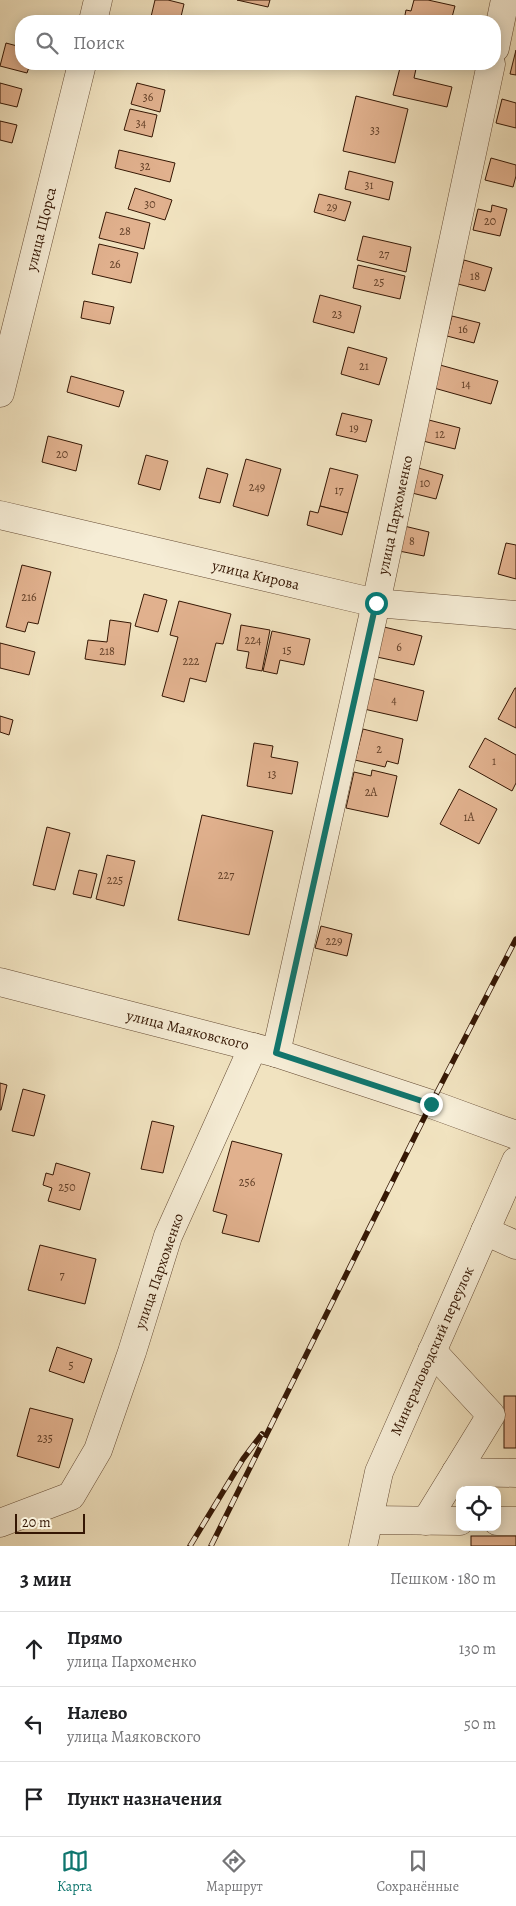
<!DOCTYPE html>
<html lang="ru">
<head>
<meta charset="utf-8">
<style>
	:root { --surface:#fff; --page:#f6f6f6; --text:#202124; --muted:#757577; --line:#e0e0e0; --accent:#0f766e }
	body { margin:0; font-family:Alegreya,serif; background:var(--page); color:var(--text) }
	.controls { position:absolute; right:15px; bottom:15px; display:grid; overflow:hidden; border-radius:10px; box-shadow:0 2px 12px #0003 }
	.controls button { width:45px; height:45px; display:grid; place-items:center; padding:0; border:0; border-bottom:1px solid var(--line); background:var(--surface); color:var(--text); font:25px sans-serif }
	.scale { position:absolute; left:15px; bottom:12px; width:70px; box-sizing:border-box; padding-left:5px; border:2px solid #351704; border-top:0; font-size:14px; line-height:18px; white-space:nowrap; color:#351704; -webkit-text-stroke:4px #f6edd6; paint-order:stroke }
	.stop { position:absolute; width:15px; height:15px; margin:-11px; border:4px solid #0f766e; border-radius:50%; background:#fff }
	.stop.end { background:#0f766e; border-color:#fff; box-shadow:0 1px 5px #0008 }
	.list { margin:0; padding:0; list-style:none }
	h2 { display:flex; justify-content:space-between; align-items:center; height:65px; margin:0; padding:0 20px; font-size:21px }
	h2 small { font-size:16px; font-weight:400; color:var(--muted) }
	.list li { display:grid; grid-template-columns:32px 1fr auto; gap:15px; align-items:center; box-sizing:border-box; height:75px; padding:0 20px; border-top:1px solid var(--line) }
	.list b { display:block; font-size:19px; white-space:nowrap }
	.list p { margin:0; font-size:16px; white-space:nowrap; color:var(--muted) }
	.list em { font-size:16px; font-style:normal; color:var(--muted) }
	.icon { flex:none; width:28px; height:28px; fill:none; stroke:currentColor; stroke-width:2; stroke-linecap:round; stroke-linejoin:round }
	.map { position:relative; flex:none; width:516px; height:1546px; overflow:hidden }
	.search { position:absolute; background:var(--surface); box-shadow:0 2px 12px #0003; left:15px; right:15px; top:15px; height:55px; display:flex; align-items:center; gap:12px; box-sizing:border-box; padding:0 18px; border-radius:20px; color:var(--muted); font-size:19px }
	.sheet { height:290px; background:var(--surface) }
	nav { display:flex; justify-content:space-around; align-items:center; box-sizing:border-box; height:70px; border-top:1px solid var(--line); background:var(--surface); font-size:14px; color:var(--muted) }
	nav a { display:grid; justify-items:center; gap:2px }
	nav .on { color:var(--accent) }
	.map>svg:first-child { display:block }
	.building { fill:#e1b18e; stroke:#351704 }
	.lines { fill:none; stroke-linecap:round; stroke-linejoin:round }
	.minor-casing { stroke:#644a33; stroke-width:29 }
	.minor { stroke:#f6edd6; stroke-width:28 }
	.rail-casing { stroke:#351704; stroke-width:5.5 }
	.rail { stroke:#f6edd6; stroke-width:4; stroke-dasharray:11; stroke-linecap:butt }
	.route { stroke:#0f766e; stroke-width:6 }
	.labels { text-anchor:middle; stroke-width:4; stroke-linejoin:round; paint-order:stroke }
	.number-label { font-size:12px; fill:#603e26 }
	.street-label { font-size:15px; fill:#351704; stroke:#f6edd6 }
</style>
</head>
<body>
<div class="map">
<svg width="516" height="1546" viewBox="0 0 516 1546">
	<rect width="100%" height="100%" fill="#f1e3c0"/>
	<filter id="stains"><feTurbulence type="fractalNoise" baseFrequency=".004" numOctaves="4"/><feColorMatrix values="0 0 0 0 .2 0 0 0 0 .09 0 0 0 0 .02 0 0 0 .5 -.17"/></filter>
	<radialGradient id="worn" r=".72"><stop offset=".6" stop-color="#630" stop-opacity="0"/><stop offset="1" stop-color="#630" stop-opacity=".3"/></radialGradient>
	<g class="building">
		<path d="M155 0H168L184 4 180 21H150Z"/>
		<path d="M237 0H270L268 7Z"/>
		<path d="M414 0H428L455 6 451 21 404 20 406 10 411 11Z"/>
		<path d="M6 43 21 47V64H30L27 73 0 66Z"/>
		<path d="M516 50V75L510 74Z"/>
		<path d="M401 64H417L414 78 452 87 447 107 393 95Z"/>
		<path d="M0 83 22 89 17 107 0 103Z"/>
		<path d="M137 83 165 90 160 112 131 104Z"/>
		<path d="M356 96 408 109 395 163 343 151Z"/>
		<path d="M502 99 516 103V128L496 123Z"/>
		<path d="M130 109 157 115 152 137 124 130Z"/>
		<path d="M0 121 17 125 12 143 0 140Z"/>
		<path d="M119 150 175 163 170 182 115 168Z"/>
		<path d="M491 158 516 165V176L513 187 485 180Z"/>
		<path d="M349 171 393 182 389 200 345 189Z"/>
		<path d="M135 188 172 200 165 220 128 209Z"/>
		<path d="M319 194 351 202 345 221 314 212Z"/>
		<path d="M492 205 507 209 500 236 473 230 478 209 491 212Z"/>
		<path d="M106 212 150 223 144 249 99 238Z"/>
		<path d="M363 236 411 247 406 272 357 260Z"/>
		<path d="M99 244 138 253 131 283 92 274Z"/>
		<path d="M464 260 492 268 485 291 458 284Z"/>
		<path d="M358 265 405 276 400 299 353 288Z"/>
		<path d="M320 295 361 306 354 333 313 322Z"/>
		<path d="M84 301 114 307 110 324 81 318Z"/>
		<path d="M452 316 480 323 474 343 447 336Z"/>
		<path d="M348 347 387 358 379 385 341 374Z"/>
		<path d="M440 365 498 381 491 404 434 388Z"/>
		<path d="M71 376 124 391 119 407 67 392Z"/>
		<path d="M342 413 372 420 366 442 336 435Z"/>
		<path d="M425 419 460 428 455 449 419 440Z"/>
		<path d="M48 436 82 445 76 471 42 462Z"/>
		<path d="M146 455 168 461 160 490 138 484Z"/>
		<path d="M246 459 281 469 268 516 233 506Z"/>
		<path d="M415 467 443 475 436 499 408 492Z"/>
		<path d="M207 468 228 474 220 503 199 498Z"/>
		<path d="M330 468 358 475 348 513 320 506Z"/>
		<path d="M320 506 348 513 342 535 307 525 310 511 318 513Z"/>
		<path d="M400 525 429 532 424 556 394 550Z"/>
		<path d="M506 543 516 545V579L498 574Z"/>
		<path d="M22 565 51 572 38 624 28 622 25 632 6 627Z"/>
		<path d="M144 594 167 600 158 632 135 626Z"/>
		<path d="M179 601 231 614 223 644 216 643 206 682 190 678 184 702 162 696 178 637 170 635Z"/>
		<path d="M110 620 131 623 125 665 85 659 88 640 107 642Z"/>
		<path d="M241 625 270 630 262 671 246 668 249 652 237 650Z"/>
		<path d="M384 627 422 636 414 665 377 657Z"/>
		<path d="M272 631 310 639 304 665 280 660 277 674 263 671Z"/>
		<path d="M0 643 35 652 29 675 0 668Z"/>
		<path d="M371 678 424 691 417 721 364 709Z"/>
		<path d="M515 688H516V728L498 719Z"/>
		<path d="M0 716 13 720 9 735 0 732Z"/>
		<path d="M363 729 403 739 398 764 387 761 385 767 355 760Z"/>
		<path d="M485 738 516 755V783L512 791 469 767Z"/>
		<path d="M254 743 273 746 271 757 298 762 292 794 247 786Z"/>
		<path d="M372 770 397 776 388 817 346 808 354 772 371 776Z"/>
		<path d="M459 789 497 809 479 844 440 824Z"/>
		<path d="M202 815 273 831 249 935 178 920Z"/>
		<path d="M47 827 70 833 55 890 33 885Z"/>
		<path d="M107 855 135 861 124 906 96 899Z"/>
		<path d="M79 870 97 874 91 898 73 894Z"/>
		<path d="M321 926 352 934 347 956 315 948Z"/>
		<path d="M0 1083 7 1085 1 1110H0Z"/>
		<path d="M23 1089 45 1095 34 1136 12 1131Z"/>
		<path d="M152 1121 174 1126 163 1173 141 1169Z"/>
		<path d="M232 1141 282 1154 259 1242 222 1233 227 1215 213 1211Z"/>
		<path d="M56 1163 90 1173 80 1210 48 1201 52 1188 43 1185 46 1173 53 1175Z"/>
		<path d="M40 1245 96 1259 85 1304 28 1290Z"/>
		<path d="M57 1347 92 1359 84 1383 49 1371Z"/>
		<rect x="504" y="1396" width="12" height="52"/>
		<path d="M30 1408 73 1419 59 1468 17 1456Z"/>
		<rect x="471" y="1536" width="45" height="10"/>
	</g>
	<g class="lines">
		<g class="minor-casing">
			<g id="minor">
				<path d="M93 21 98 0"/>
				<path d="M495 48 505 0"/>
				<path d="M0 393 82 64"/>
				<path d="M0 515 376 603 516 615"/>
				<path d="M0 982 276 1053 431 1104 516 1135"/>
				<path d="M276 1053 376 603 491 64"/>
				<path d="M485 1231 516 1245"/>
				<path d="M456 1472 516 1473"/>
				<path d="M369 1520 460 1521"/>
				<path d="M426 1521 491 1415 432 1351"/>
				<path d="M497 1521H516"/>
				<path d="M0 1523 71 1496 98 1450 132 1352 168 1236 253 1047"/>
				<path d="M363 1546 379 1472 516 1161"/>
			</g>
		</g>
		<use href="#minor" class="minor"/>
		<g class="rail-casing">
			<g id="rail">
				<path d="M190 1546 243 1459 262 1434"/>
				<path d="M211 1546 431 1104 516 939"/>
			</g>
		</g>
		<use href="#rail" class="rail"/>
	</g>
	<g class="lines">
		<path class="route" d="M376 603 276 1053 431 1104"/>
	</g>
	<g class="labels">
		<g class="number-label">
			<text x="148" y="101">36</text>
			<text x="141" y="127">34</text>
			<text x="375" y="134">33</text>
			<text x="145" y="170">32</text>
			<text x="369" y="189">31</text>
			<text x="150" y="208">30</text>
			<text x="332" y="211">29</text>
			<text x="490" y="225">20</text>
			<text x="125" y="235">28</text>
			<text x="384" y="258">27</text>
			<text x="115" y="268">26</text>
			<text x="475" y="280">18</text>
			<text x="379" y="286">25</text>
			<text x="337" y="318">23</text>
			<text x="463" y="333">16</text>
			<text x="364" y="370">21</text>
			<text x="466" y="388">14</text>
			<text x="354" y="432">19</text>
			<text x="440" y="438">12</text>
			<text x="62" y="458">20</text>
			<text x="425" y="487">10</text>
			<text x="257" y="491">249</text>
			<text x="339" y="494">17</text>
			<text x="412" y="545">8</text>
			<text x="29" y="601">216</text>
			<text x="253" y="644">224</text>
			<text x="399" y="651">6</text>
			<text x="287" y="654">15</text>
			<text x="107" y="655">218</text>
			<text x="191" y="665">222</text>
			<text x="394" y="704">4</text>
			<text x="379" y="753">2</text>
			<text x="494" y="765">1</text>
			<text x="272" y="778">13</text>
			<text x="371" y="796">2А</text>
			<text x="469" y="821">1А</text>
			<text x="226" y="879">227</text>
			<text x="115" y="884">225</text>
			<text x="334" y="945">229</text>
			<text x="247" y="1186">256</text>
			<text x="67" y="1191">250</text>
			<text x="62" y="1279">7</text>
			<text x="71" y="1369">5</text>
			<text x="45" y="1442">235</text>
		</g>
		<g class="street-label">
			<text transform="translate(41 229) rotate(-76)" y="5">улица Щорса</text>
			<text transform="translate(395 515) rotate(-78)" y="5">улица Пархоменко</text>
			<text transform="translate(256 575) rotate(13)" y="5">улица Кирова</text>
			<text transform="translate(188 1030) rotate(14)" y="5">улица Маяковского</text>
			<text transform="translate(159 1271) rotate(-71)" y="5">улица Пархоменко</text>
			<text transform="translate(432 1351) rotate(-66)" y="5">Минераловодский переулок</text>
		</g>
	</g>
	<rect width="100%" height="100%" filter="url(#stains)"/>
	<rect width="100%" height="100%" fill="url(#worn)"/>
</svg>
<div class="controls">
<button><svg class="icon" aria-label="locate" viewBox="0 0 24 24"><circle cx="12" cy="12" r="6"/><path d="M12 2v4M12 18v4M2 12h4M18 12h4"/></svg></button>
</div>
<div class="scale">20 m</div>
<div class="stop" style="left:376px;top:603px"></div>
<div class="stop end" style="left:431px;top:1104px"></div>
<div class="search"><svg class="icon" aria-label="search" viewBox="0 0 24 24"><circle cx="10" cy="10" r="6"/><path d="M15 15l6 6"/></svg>Поиск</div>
</div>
<section class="sheet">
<h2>3 мин<small>Пешком · 180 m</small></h2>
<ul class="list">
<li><svg class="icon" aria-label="ahead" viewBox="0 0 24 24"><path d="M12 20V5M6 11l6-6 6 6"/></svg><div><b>Прямо</b><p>улица Пархоменко</p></div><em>130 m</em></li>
<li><svg class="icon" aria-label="left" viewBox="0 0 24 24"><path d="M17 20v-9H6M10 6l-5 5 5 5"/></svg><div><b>Налево</b><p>улица Маяковского</p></div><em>50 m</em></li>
<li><svg class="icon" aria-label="arrive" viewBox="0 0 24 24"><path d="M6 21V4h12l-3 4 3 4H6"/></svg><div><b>Пункт назначения</b></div></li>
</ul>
</section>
<nav>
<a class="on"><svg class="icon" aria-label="map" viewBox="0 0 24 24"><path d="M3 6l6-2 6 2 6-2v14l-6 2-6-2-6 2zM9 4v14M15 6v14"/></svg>Карта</a>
<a><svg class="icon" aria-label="directions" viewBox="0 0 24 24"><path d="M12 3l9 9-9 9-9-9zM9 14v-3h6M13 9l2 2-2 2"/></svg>Маршрут</a>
<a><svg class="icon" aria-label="saved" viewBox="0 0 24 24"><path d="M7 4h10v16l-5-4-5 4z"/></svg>Сохранённые</a>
</nav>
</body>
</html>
